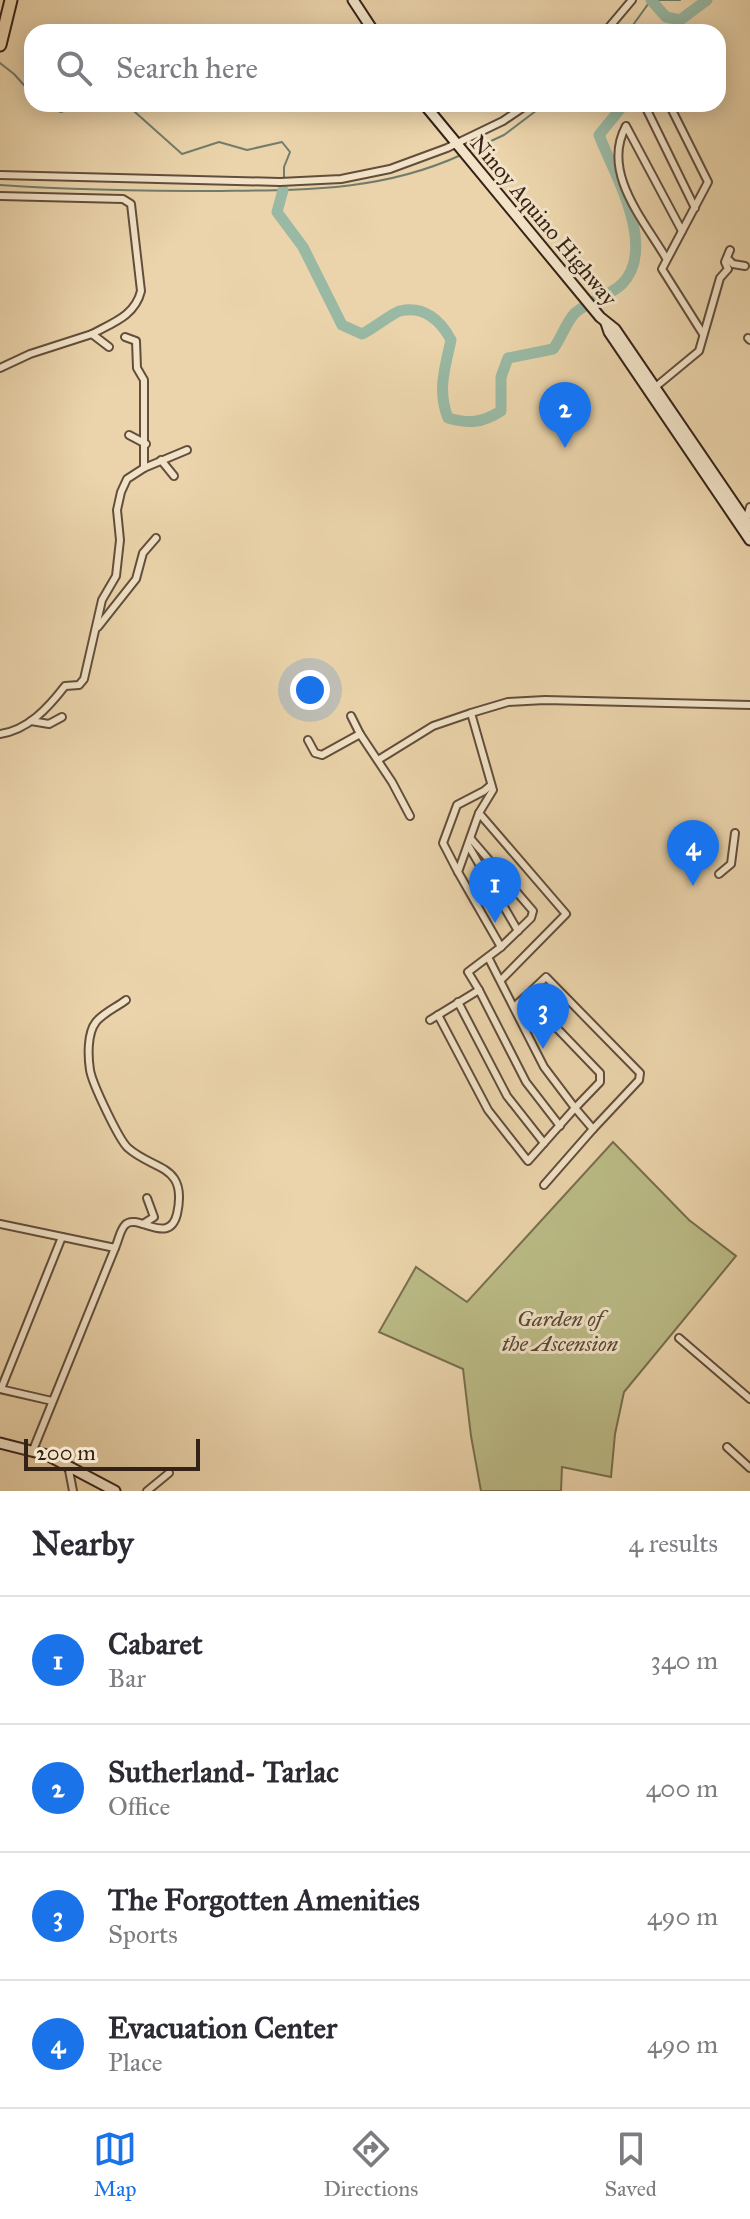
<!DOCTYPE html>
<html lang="en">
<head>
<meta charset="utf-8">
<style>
	:root { --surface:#fff; --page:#f7f7f7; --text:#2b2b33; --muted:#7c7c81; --line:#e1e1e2; --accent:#1a73e8 }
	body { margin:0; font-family:"IM FELL Great Primer",serif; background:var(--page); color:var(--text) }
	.scale { position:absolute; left:24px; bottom:20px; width:176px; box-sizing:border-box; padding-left:8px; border:4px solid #352217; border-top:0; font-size:22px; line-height:28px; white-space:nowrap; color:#352217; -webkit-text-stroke:6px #f2e3c8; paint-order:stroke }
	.you { position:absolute; left:310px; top:690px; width:28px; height:28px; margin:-20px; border:6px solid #fff; border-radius:50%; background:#1a73e8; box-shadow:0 0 0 12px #1a73e833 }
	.badge { display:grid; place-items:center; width:52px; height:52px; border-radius:50%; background:var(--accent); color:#fff; font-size:26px; font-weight:700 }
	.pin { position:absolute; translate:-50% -66px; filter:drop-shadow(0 2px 4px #0008) }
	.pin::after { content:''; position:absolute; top:42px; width:28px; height:24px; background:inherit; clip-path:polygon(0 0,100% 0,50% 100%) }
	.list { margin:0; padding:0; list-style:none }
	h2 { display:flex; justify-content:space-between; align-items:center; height:104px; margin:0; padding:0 32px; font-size:34px }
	h2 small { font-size:26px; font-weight:400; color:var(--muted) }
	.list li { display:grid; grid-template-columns:52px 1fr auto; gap:24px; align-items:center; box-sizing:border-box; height:128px; padding:0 32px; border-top:2px solid var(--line) }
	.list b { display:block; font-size:30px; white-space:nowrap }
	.list p { margin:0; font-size:26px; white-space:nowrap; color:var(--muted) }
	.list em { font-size:26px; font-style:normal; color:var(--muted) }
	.icon { flex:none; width:44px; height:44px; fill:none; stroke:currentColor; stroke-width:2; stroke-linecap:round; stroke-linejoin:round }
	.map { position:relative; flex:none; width:750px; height:1491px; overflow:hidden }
	.search { position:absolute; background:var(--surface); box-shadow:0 4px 20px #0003; left:24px; right:24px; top:24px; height:88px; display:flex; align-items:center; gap:20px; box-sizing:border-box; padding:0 28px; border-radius:24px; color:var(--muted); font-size:30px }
	.sheet { height:616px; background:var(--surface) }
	nav { display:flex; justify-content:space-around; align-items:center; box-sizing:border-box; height:112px; border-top:2px solid var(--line); background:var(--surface); font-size:22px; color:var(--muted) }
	nav a { display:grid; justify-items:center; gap:4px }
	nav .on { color:var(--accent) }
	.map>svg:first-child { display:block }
	.green { fill:#bbbc87; stroke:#786f4f; stroke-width:2 }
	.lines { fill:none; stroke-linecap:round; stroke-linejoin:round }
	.stream { stroke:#717d6c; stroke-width:2 }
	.river { stroke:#99b9a4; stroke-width:11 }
	.street-casing { stroke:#624e3c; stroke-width:10 }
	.secondary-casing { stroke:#352217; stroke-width:13 }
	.highway-casing { stroke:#352217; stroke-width:15 }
	.street { stroke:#f2e3c8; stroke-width:6 }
	.secondary { stroke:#f2e3c8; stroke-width:9 }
	.highway { stroke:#ebd4ab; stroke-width:11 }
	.labels { text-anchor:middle; stroke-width:6; stroke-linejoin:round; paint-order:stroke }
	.street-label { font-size:22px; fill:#352217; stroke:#f2e3c8 }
	.park-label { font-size:22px; font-style:italic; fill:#564833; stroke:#f2e3c8 }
</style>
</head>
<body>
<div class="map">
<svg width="750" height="1491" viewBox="0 0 750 1491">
	<rect width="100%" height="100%" fill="#ebd4ab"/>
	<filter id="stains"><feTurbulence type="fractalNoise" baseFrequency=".0025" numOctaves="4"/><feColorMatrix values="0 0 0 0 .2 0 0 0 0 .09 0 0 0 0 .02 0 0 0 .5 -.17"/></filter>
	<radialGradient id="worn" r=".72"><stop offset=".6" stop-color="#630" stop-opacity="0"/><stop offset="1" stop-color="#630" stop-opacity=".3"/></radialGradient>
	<path class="green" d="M613 1142 689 1220 736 1256 624 1392 615 1434 611 1477 562 1467 561 1491H481L471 1436 463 1369 379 1332 416 1267 467 1302Z"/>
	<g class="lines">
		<g class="stream">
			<path d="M628 32 651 0H680"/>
			<path d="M0 63 14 74 32 94"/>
			<path d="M40 104 61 112 85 104"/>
			<path d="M126 104 182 154 219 142 247 150 282 142 290 152 284 167V177"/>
			<path d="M467 152 504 135 545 104"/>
			<path d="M0 185C74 190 147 191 221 191 306 190 382 191 461 155"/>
		</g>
		<g class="river">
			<path d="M651 0 666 17 680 20 707 0"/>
			<path d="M283 190 277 212 303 247 342 325 362 334C371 330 394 312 400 311 424 305 441 321 451 340 445 368 437 390 448 418 469 424 482 423 501 411V377L508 358 553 349C561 339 566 322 575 313 589 301 611 295 622 284 658 247 614 174 599 135L621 108 620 104"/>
		</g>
		<g class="street-casing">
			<g id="street">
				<path d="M605 32 632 0"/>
				<path d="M644 104 695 208"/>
				<path d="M669 104 708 182 662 269 703 334"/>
				<path d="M0 175 280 182 341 179 390 169 447 148 503 121 528 104"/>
				<path d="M0 196 123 199 131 204 141 291C135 316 112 323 92 334"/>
				<path d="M666 258C643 219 601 172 626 126L682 231"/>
				<path d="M727 258 733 264 745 266"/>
				<path d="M748 338 750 340"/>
				<path d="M0 368 30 354 92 334 109 347"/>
				<path d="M653 389 699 351 720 278 728 269 725 262 730 250"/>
				<path d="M129 435 146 444"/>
				<path d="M161 460 174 476"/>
				<path d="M144 468 187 450"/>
				<path d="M746 520 750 507"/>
				<path d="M98 627 136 579 143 553 156 538"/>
				<path d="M351 716 360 734"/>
				<path d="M31 721 49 724 62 717"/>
				<path d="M0 734C28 730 48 708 65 686L79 685 84 679 102 600 116 576 120 540 117 510 121 492 127 479 144 468V380L137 368 136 341 125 337"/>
				<path d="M308 740 315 753 322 755 360 734 392 782 410 816"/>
				<path d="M378 760 433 726 471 713"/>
				<path d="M479 813 566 914 501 980"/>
				<path d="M471 839 533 911 531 918 501 947"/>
				<path d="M468 845 518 931"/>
				<path d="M458 872 443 843 457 805 484 791 491 785"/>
				<path d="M719 874 731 864 735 833"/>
				<path d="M479 990 526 1082 560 1126"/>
				<path d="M458 1002 507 1096 544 1143"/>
				<path d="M514 1007 526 996 600 1073V1082L575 1108 593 1129 639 1080 640 1073 546 977 526 996"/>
				<path d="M438 1015 488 1110 528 1161 575 1108 544 1067 489 959"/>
				<path d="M430 1020 479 990 468 972 501 947 458 872 479 813 493 790 471 713 508 702 545 700 750 705"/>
				<path d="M544 1185 593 1129"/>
				<path d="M0 1224 115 1248C118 1242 120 1230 125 1225 137 1212 169 1247 177 1214 188 1164 154 1171 128 1148 119 1140 92 1083 90 1070 88 1057 87 1033 96 1022 103 1013 117 1007 126 1000"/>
				<path d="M143 1224 154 1217 147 1198"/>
				<path d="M679 1338 750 1399"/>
				<path d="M0 1389 52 1401"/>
				<path d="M1 1389 62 1237"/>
				<path d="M727 1447 750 1468"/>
				<path d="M33 1450 115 1248"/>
				<path d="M68 1465 73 1491"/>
				<path d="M147 1491 169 1473"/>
			</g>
		</g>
		<g class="secondary-casing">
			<g id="secondary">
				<path d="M353 0 374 32"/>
				<path d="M424 104 600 317 615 329 750 527"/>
				<path d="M606 323 609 332 750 540"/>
				<path d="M0 1443 47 1455 115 1491"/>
			</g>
		</g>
		<g class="highway-casing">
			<path id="highway" d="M0 45 11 0"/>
		</g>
		<use href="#street" class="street"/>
		<use href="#secondary" class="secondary"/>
		<use href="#highway" class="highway"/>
	</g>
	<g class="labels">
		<g class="street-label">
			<text transform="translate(544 220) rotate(50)" y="8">Ninoy Aquino Highway</text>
		</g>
		<g class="park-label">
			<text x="560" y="1326">Garden of<tspan x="560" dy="25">the Ascension</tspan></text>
		</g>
	</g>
	<rect width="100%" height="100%" filter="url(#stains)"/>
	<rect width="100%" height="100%" fill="url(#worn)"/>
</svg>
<div class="scale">200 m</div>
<div class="you"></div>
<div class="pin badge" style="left:495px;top:923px">1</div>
<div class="pin badge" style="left:565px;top:448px">2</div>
<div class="pin badge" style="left:543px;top:1049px">3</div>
<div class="pin badge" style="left:693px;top:886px">4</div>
<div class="search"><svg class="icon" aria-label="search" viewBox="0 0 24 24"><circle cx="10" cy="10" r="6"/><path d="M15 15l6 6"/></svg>Search here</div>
</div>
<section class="sheet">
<h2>Nearby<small>4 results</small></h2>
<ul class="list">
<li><span class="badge">1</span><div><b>Cabaret</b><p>Bar</p></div><em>340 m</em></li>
<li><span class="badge">2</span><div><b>Sutherland- Tarlac</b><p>Office</p></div><em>400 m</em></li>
<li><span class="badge">3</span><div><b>The Forgotten Amenities</b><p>Sports</p></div><em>490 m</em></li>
<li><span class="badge">4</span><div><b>Evacuation Center</b><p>Place</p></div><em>490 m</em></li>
</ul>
</section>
<nav>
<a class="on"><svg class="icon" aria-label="map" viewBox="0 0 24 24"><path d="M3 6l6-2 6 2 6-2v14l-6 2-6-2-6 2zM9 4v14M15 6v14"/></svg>Map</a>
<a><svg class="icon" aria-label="directions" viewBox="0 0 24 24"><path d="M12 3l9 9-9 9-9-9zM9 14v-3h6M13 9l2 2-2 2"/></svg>Directions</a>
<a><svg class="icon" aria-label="saved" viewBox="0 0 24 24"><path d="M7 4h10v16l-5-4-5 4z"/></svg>Saved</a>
</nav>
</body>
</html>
